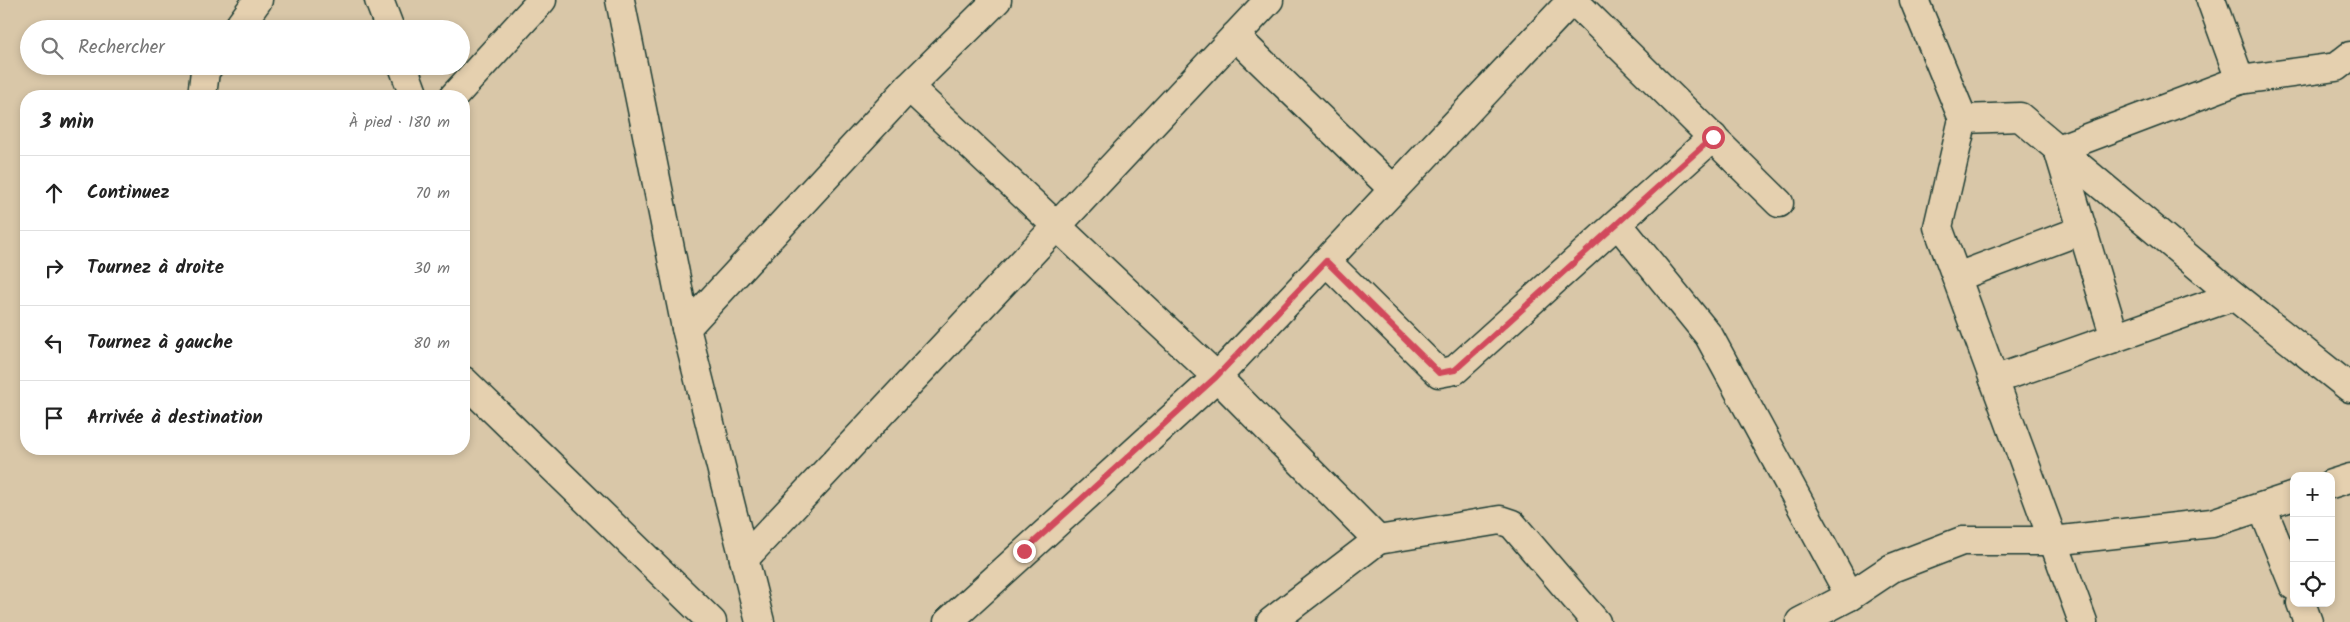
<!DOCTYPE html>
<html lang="fr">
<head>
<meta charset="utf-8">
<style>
	:root { --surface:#fff; --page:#f6f6f6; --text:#222; --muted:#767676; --line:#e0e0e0 }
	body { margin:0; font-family:Kalam,sans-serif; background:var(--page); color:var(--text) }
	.controls { position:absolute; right:15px; bottom:15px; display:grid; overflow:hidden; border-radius:10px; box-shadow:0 2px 8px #0003 }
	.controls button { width:45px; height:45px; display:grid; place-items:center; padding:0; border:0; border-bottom:1px solid var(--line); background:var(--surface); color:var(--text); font:25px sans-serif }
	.stop { position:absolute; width:15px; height:15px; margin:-11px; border:4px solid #d1495b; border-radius:50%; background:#fff }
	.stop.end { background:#d1495b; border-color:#fff; box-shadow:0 1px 5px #0008 }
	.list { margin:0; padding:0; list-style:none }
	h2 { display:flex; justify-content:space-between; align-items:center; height:65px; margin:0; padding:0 20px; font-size:21px }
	h2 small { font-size:16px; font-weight:400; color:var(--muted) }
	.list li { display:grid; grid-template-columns:32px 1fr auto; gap:15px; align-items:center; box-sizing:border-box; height:75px; padding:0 20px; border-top:1px solid var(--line) }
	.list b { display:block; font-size:19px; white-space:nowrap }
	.list em { font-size:16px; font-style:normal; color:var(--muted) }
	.icon { flex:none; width:28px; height:28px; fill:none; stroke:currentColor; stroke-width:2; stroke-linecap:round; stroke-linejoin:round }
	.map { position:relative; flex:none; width:2350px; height:622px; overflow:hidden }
	.search { position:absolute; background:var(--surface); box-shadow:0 2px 8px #0003; left:20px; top:20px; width:450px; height:55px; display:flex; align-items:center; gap:12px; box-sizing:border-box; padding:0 18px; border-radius:28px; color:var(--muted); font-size:19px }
	.panel { position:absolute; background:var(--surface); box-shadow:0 2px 8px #0003; left:20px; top:90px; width:450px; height:365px; border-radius:20px }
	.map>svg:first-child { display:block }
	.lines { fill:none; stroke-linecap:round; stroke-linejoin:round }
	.minor-casing { stroke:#1f3d34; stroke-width:31 }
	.minor { stroke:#e5d0af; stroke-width:28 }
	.route { stroke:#d1495b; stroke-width:6 }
</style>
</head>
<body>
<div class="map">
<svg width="2350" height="622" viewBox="0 0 2350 622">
	<rect width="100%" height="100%" fill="#d9c7a8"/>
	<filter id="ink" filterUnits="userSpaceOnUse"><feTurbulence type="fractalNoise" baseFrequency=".02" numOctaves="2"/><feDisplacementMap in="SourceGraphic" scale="10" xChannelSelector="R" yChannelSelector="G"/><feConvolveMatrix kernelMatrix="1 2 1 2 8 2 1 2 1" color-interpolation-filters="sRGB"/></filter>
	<g filter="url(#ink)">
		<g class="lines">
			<g class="minor-casing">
				<g id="minor">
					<path d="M379 0 390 29"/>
					<path d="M620 0 686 328 760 622"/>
					<path d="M1573 0 1779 203"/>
					<path d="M1914 0 1963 119 1938 227 2083 622"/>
					<path d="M2211 0 2240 80"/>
					<path d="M237 29 258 0"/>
					<path d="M1235 36 1393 189"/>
					<path d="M403 66 414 96"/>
					<path d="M909 87 1217 377 1378 540 1500 520 1512 524 1596 622"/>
					<path d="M202 96 205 71 209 66"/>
					<path d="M454 96 542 0"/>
					<path d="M1963 119 2020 117 2058 149 2240 80 2336 67 2350 56"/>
					<path d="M2058 149 2234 296 2350 388"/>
					<path d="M2058 149 2115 338"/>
					<path d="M1618 224 1709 336 1850 596"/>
					<path d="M1326 261 1439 373 1455 370 1713 137"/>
					<path d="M1957 277 2082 230"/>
					<path d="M686 328 909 87 997 0"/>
					<path d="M1994 380 2234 296"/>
					<path d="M464 381 712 622"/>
					<path d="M2331 484 2350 478"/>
					<path d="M2262 507 2294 586"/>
					<path d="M744 559 1269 0"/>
					<path d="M2301 603 2308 622"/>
					<path d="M948 622 1217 377 1572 0"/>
					<path d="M1271 622 1378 540"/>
					<path d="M1800 622 1850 596 1892 568 1962 541H2053L2212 523 2294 496"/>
				</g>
			</g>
			<use href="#minor" class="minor"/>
		</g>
	</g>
	<g class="lines" filter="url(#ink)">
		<path class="route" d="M1024 551 1216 377 1326 261 1439 373 1455 370 1713 137"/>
	</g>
</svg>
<div class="controls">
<button>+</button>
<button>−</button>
<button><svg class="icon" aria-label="locate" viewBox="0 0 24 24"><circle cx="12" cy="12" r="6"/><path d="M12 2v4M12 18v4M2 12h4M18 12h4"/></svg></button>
</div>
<div class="stop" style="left:1713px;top:137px"></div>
<div class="stop end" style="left:1024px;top:551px"></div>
<div class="search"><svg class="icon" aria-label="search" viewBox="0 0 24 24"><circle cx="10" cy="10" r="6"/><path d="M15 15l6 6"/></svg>Rechercher</div>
<section class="panel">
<h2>3 min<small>À pied · 180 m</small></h2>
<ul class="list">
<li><svg class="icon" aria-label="ahead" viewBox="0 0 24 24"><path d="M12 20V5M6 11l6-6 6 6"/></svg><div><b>Continuez</b></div><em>70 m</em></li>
<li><svg class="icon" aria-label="right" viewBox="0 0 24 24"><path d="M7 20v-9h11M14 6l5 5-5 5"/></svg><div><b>Tournez à droite</b></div><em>30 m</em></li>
<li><svg class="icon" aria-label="left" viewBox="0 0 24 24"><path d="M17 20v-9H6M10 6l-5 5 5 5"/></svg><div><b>Tournez à gauche</b></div><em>80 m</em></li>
<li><svg class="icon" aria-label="arrive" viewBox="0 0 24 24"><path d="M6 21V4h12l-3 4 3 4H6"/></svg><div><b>Arrivée à destination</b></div></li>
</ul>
</section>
</div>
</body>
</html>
